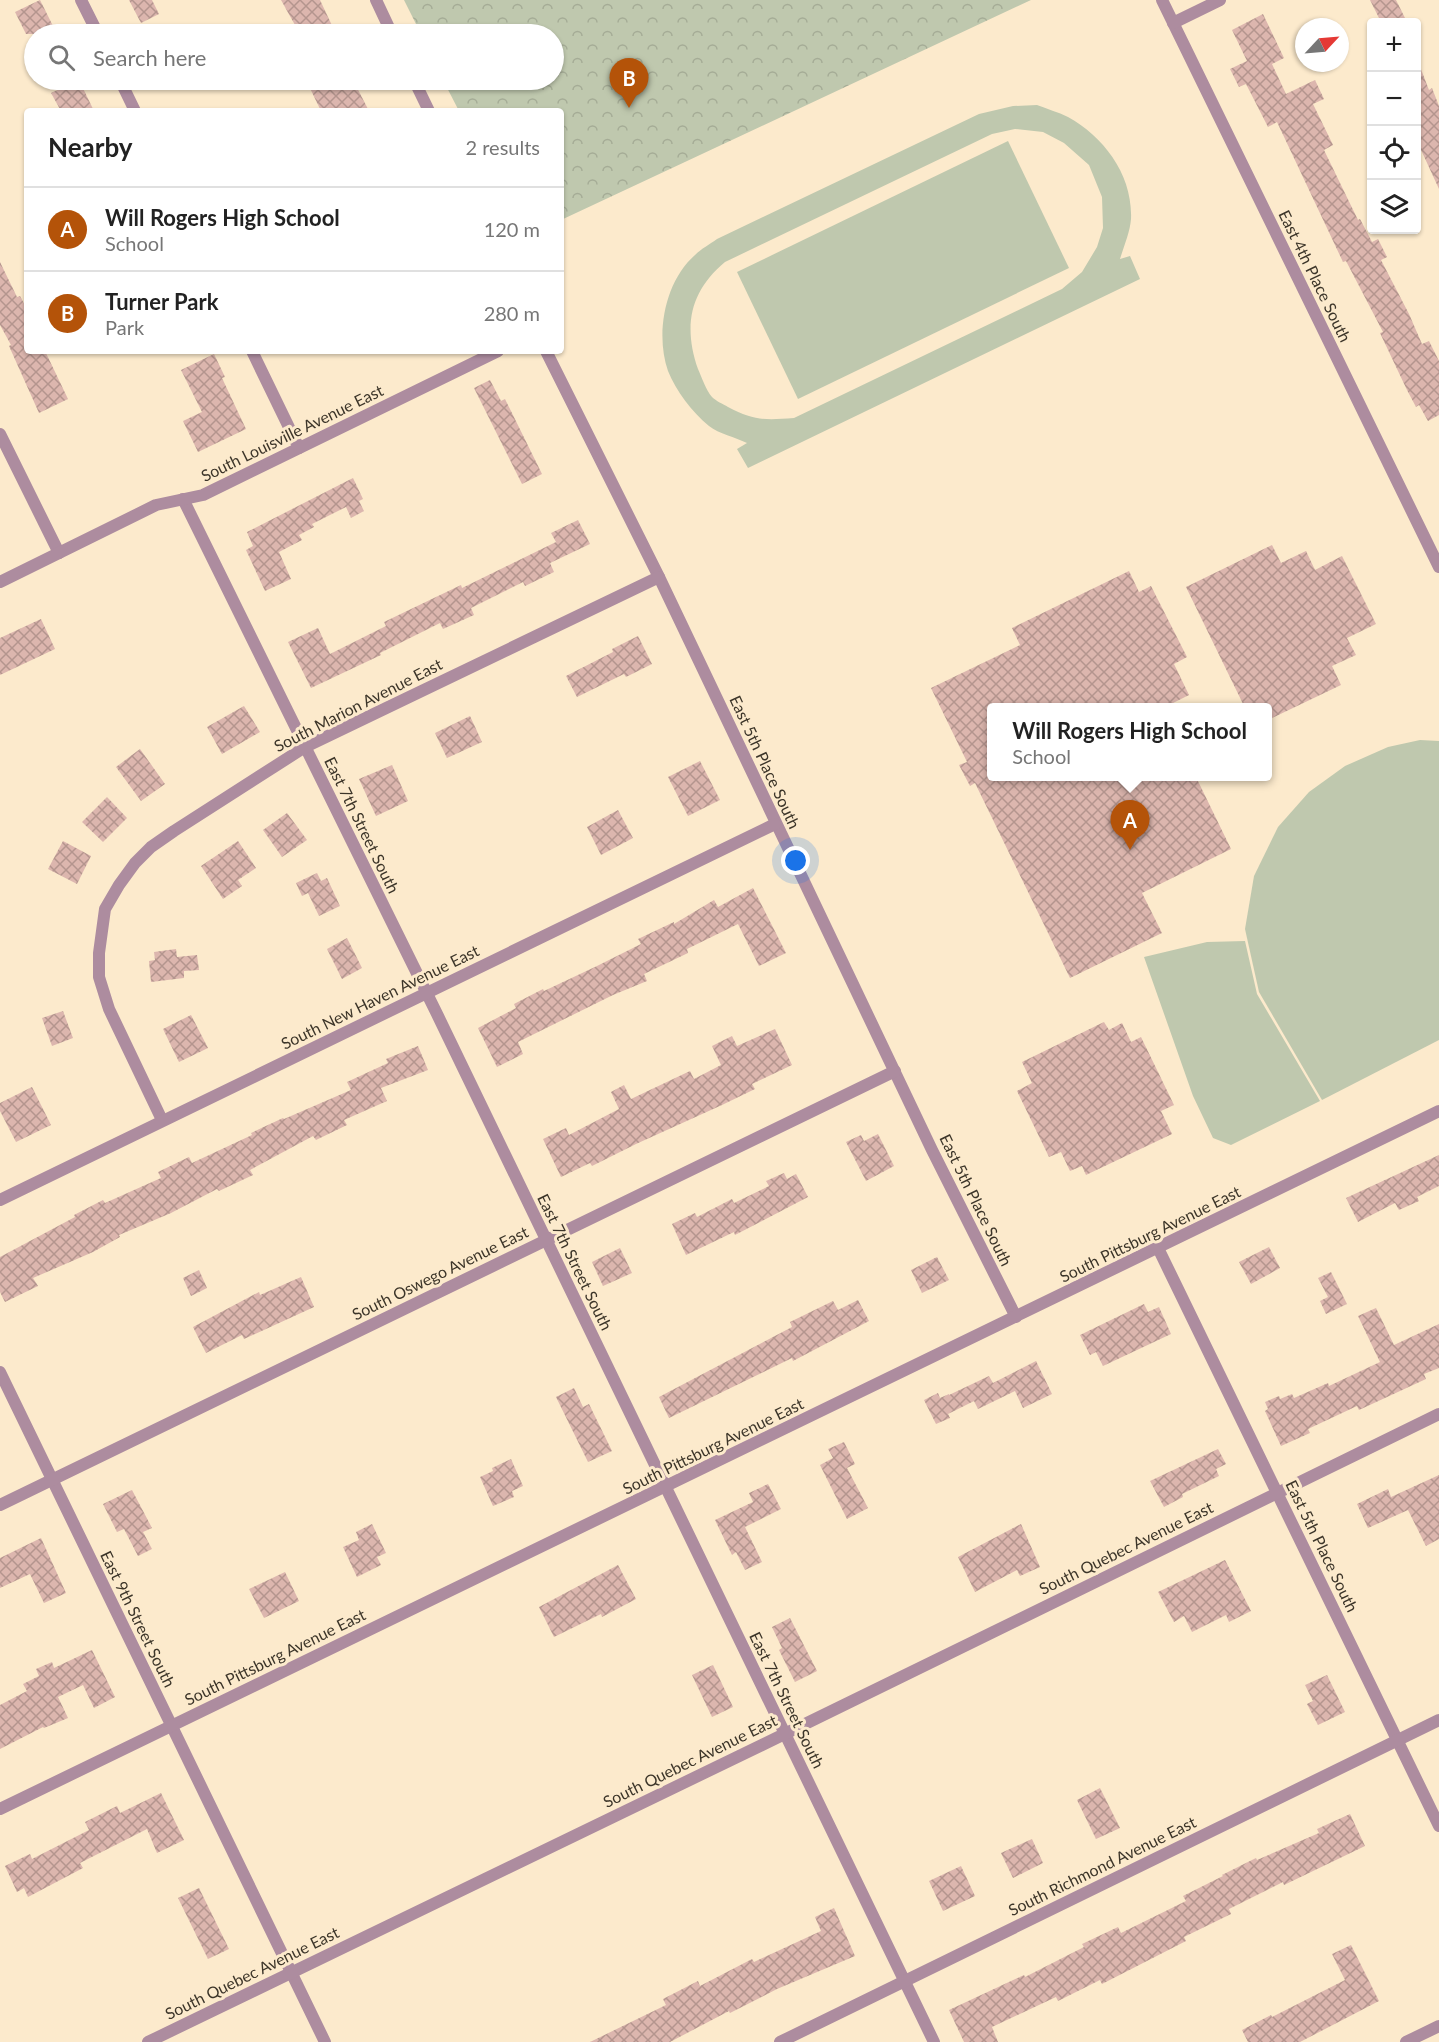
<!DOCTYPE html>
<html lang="en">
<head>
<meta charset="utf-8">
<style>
	:root { --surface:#fff; --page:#f6f6f6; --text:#222; --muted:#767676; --line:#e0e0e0; --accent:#b45309 }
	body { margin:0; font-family:Lato,sans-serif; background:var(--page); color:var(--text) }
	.controls { position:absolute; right:18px; top:18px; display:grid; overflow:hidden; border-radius:6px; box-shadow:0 2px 4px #0004 }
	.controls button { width:54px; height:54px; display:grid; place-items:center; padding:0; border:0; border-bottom:2px solid var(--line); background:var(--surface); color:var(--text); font:30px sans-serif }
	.compass { position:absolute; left:1295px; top:18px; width:54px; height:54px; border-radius:50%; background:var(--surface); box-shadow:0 2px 4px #0004; rotate:64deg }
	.you { position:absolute; left:796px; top:861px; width:21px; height:21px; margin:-15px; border:4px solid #fff; border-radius:50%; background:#1a73e8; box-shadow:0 0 0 9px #1a73e833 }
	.badge { display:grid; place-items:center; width:39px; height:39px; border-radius:50%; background:var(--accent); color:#fff; font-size:20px; font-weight:700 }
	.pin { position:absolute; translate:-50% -50px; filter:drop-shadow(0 2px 3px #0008) }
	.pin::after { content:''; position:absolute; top:32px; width:21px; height:18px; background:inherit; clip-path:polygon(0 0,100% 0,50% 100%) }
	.popup { position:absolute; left:987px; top:703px; width:285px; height:78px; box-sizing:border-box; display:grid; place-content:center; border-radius:6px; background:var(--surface); filter:drop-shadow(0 2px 4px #0005); font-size:20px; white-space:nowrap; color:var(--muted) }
	.popup b { font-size:22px; color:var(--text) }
	.popup::after { content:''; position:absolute; left:50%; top:100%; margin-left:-12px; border:12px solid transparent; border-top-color:var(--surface) }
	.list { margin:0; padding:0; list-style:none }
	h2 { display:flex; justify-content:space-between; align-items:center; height:78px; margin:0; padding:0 24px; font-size:26px }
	h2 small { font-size:20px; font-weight:400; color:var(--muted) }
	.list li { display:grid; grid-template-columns:39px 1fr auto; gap:18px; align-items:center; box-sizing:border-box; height:84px; padding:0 24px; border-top:2px solid var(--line) }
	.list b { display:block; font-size:22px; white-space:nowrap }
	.list p { margin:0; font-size:20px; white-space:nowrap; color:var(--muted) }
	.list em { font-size:20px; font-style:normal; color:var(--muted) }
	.icon { flex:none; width:33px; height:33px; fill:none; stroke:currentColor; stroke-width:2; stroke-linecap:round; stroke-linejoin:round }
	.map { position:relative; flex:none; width:1439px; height:2042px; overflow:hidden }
	.search { position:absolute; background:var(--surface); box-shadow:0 2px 4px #0004; left:24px; top:24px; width:540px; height:66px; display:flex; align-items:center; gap:15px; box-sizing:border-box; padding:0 21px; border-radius:33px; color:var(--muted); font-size:22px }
	.panel { position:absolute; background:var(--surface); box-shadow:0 2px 4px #0004; left:24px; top:108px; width:540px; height:246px; border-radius:6px }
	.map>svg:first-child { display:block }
	.park { fill:url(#park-crowns) }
	.pitch { fill:#bfc8ae; fill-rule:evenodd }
	.building { fill:url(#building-cross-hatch) }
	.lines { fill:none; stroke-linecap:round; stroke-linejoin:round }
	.street { stroke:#ad8c9f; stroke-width:12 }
	.labels { text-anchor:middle; stroke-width:6; stroke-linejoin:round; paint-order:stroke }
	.street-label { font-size:16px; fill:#3c3529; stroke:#fceacc }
</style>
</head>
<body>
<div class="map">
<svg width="1439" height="2042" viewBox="0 0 1439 2042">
	<defs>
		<pattern id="park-crowns" width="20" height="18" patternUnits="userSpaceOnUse" patternTransform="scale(1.5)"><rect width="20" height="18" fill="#bfc8ae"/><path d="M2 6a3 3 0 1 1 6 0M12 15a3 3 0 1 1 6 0" fill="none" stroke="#a5ac96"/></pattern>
		<pattern id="building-cross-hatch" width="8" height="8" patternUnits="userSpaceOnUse" patternTransform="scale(1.5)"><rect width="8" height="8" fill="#dcb6ae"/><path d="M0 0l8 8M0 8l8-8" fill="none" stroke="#b4958e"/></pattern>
	</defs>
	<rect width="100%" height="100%" fill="#fceacc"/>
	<path class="park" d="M404 0H1031L561 220V111H459L443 80H554V34H421Z"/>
	<g class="pitch">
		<path d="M1037 105C1047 109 1058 112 1068 117 1104 137 1133 175 1131 219 1130 232 1124 246 1120 259L1130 256 1140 279 748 468 737 449 747 443C735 437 719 434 709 426 692 412 676 391 668 371 655 334 665 281 695 255 701 249 710 244 717 239L979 114 1013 106ZM1015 129 1043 132 1064 143 1089 165 1102 197 1103 228 1097 247 1082 272 1062 289 794 418C766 420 754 421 728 407 723 404 716 401 712 397 706 390 702 378 698 369 683 326 690 291 725 262L992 134Z"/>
		<path d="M1008 141 1069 268 798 399 737 272Z"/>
		<path d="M1420 740 1439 741V1040L1322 1100 1259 992 1245 929 1254 876 1278 827 1309 792 1345 766 1388 747Z"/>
		<path d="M1245 941 1257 994 1320 1101 1231 1145 1213 1138 1193 1096 1144 957 1207 942Z"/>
	</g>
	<g class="building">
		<path d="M40 0 57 34H26L15 12Z"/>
		<path d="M129 0H152L159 14 141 23Z"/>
		<path d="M281 0H320L336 34H300Z"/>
		<path d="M1370 0H1396L1407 22H1381Z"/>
		<path d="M1263 14 1284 58 1272 64 1286 94 1315 80 1324 99 1313 104 1333 145 1324 150 1358 220 1360 219 1372 242 1378 239 1387 257 1381 260 1409 314 1422 344 1429 341 1439 361V415L1428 421 1419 405 1416 407 1407 390 1380 333 1383 332 1346 261 1343 262 1277 122 1268 127 1246 84 1239 87 1230 69 1247 61 1232 30Z"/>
		<path d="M1417 59 1429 90 1432 88 1439 106V189L1416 139Z"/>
		<path d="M79 80 94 111H61L51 93Z"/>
		<path d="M306 80H353L369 111H321Z"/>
		<path d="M0 262 17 297 20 296 27 309V351H45L68 399 39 413 9 346 11 345 0 325Z"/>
		<path d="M214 354 225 377 222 378 246 429 198 452 183 421 202 412 181 370Z"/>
		<path d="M490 380 501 401 505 399 542 474 522 484 474 388Z"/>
		<path d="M353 478 363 499 359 501 364 511 351 518 346 507 312 524 314 527 299 535 302 540 279 552 291 579 265 591 246 550 253 546 247 532Z"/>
		<path d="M578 520 590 544 550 563 554 572 525 586 523 582 471 608 474 615 443 629 440 623 380 653 381 655 311 688 288 642 318 628 330 654 386 626 384 622 461 585 462 588 556 542 551 533Z"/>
		<path d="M1272 545 1281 563 1306 551 1315 570 1342 556 1376 624 1347 638 1356 655 1332 666 1341 685 1268 720V708H1245L1186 587Z"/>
		<path d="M1129 571 1139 592 1151 586 1187 657 1174 664 1189 695 1163 708H992V777H1196L1231 849 1142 893 1162 933 1070 978 975 783 970 786 959 765 967 762 931 688 1020 645 1012 628Z"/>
		<path d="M41 619 55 649 0 675V638Z"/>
		<path d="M638 636 652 664 626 677 624 674 577 697 566 676 613 652 612 649Z"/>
		<path d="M244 706 260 732 222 754 207 727Z"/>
		<path d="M470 716 482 742 447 758 435 733Z"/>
		<path d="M140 749 165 784 141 801 116 767Z"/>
		<path d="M700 761 720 800 688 816 668 777Z"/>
		<path d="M392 765 408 801 376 816 359 779Z"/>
		<path d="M107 797 127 818 103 842 82 822Z"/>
		<path d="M618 810 633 838 601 855 587 827Z"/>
		<path d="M287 813 307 840 282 857 263 830Z"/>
		<path d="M63 841 91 856 77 884 48 869Z"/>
		<path d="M238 841 256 868 238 880 242 886 223 899 201 866Z"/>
		<path d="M317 873 321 881 327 878 340 906 319 916 308 893 302 896 296 883Z"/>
		<path d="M753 888 786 953 759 966 738 924 687 949 688 953 644 974 647 981 613 995 518 1042 523 1054 497 1067 478 1028 516 1008 514 1004 543 989 544 991 597 966 641 944 638 939 674 922V924L714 900 718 907Z"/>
		<path d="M347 938 362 968 342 979 327 949Z"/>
		<path d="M176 949 177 957 197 955 199 970 184 971V978L151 982 149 961 155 960 154 952Z"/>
		<path d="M63 1011 73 1038 52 1046 42 1018Z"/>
		<path d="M191 1015 208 1048 179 1062 163 1029Z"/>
		<path d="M1104 1022 1109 1030 1122 1023 1131 1042 1141 1037 1174 1105 1161 1111 1172 1134 1086 1175 1082 1166 1070 1171 1061 1152 1049 1157 1017 1091 1032 1083 1022 1062Z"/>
		<path d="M775 1029 792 1065 752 1084 755 1089 722 1105 636 1144 592 1166 590 1163 561 1177 543 1139 566 1128 569 1135 619 1109 611 1092 624 1085 631 1099 690 1071 694 1079 721 1065 712 1046 732 1036 737 1046Z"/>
		<path d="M418 1046 428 1070 381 1088 387 1101 344 1120 347 1125 316 1140 313 1136 250 1170 253 1175 219 1191 217 1189 171 1213 119 1235 120 1237 93 1252 33 1278 38 1286 5 1302 0 1292V1257L75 1217 74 1215 103 1200 105 1203 161 1178 158 1172 189 1157 192 1163 252 1135 251 1133 283 1118 284 1119 351 1090 347 1082 388 1063 386 1059Z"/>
		<path d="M32 1087 51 1125 16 1142 0 1111V1103Z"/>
		<path d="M878 1134 894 1166 866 1181 846 1142 861 1135 864 1141Z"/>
		<path d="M1439 1155V1186L1417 1197 1419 1201 1399 1210 1395 1203 1358 1222 1346 1198Z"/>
		<path d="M784 1173 787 1179 796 1174 808 1197 735 1235 734 1232 686 1255 672 1224 695 1213 697 1217 732 1199 734 1203 769 1186 766 1181Z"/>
		<path d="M1269 1247 1280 1268 1251 1284 1239 1262Z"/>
		<path d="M620 1248 632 1273 603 1286 592 1262Z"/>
		<path d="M937 1257 949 1280 922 1293 911 1270Z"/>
		<path d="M199 1270 207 1288 191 1296 183 1278Z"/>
		<path d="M1331 1272 1347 1304 1326 1314 1320 1301 1328 1297 1318 1278Z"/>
		<path d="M301 1277 314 1307 244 1339 242 1335 206 1353 193 1327 259 1292 260 1295Z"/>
		<path d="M858 1300 869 1321 793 1361 792 1358 669 1418 659 1397 792 1327 790 1322 833 1301 838 1310Z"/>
		<path d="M1144 1304 1148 1312 1159 1307 1171 1334 1103 1366 1096 1352 1090 1355 1080 1335Z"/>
		<path d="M1376 1308 1394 1345 1439 1324V1368L1424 1374 1426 1379 1359 1410 1357 1406 1308 1429 1310 1433 1281 1446 1265 1411 1268 1409 1265 1402 1279 1396 1280 1399 1292 1394 1294 1398 1328 1383 1329 1386 1380 1362 1358 1316Z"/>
		<path d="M1036 1361 1052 1394 1023 1408 1015 1391 978 1409 974 1401 948 1414 950 1418 936 1424 924 1400 938 1393 940 1398 949 1394V1395L989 1376 993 1383Z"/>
		<path d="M574 1388 583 1407 589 1404 612 1451 588 1462 556 1397Z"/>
		<path d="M844 1442 855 1464 847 1468 868 1508 847 1519 820 1465 833 1458 828 1449Z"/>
		<path d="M1218 1449 1226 1464 1216 1469 1219 1476 1182 1494 1183 1497 1164 1507 1150 1481Z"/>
		<path d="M511 1459 523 1486 512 1491 514 1497 493 1506 480 1477 493 1471 492 1468Z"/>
		<path d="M1439 1475V1539L1426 1546 1408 1510 1368 1528 1357 1504 1388 1489 1391 1497Z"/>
		<path d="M768 1484 781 1509 745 1527 762 1562 745 1570 736 1552 732 1555 715 1520 753 1502 749 1493Z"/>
		<path d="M132 1490 152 1528 143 1532 152 1549 138 1556 124 1529 117 1532 103 1504Z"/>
		<path d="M372 1524 386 1553 377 1557 381 1565 357 1577 343 1547 359 1540 356 1532Z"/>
		<path d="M1021 1524 1040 1567 1020 1576 1017 1570 975 1592 958 1557Z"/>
		<path d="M41 1538 66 1593 44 1603 30 1574 0 1588V1558Z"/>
		<path d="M1225 1560 1251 1611 1229 1622 1226 1615 1192 1632 1184 1616 1174 1622 1158 1592Z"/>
		<path d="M618 1565 636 1599 602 1617 601 1614 554 1637 539 1607Z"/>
		<path d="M285 1572 299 1601 264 1618 249 1589Z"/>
		<path d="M790 1618 817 1671 795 1682 779 1650 782 1648 772 1627Z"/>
		<path d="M92 1650 115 1697 94 1708 83 1685 58 1697 68 1718 44 1728 43 1727 0 1749V1705L27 1691 23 1684 39 1676 36 1669 52 1662 54 1668Z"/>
		<path d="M713 1665 733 1707 712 1717 692 1675Z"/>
		<path d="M1327 1675 1345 1712 1318 1725 1307 1704 1313 1701 1305 1685Z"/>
		<path d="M1100 1788 1120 1828 1096 1839 1077 1800Z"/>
		<path d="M161 1793 184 1840 157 1853 147 1829 80 1863 83 1868 28 1897 24 1888 17 1892 5 1866 30 1854 32 1859 89 1830 85 1822 117 1806 120 1813Z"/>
		<path d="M1350 1814 1365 1846 1284 1885 1283 1882 1229 1909 1231 1914 1184 1937 1186 1941 1102 1984 1100 1980 1058 2001 1056 1997 992 2027 998 2042H964L949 2010 1024 1975 1025 1977 1084 1947 1082 1944 1118 1927 1121 1933 1186 1901 1183 1896 1223 1876 1222 1875 1256 1858 1257 1860 1319 1833 1317 1829Z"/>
		<path d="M1032 1839 1043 1863 1013 1878 1001 1853Z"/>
		<path d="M961 1866 975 1896 943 1911 929 1881Z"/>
		<path d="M199 1888 229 1949 208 1959 178 1898Z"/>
		<path d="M834 1908 855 1956 777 1989 730 2013 729 2011 670 2042H590L666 2005 663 1999 698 1981 700 1986 752 1959 754 1962 821 1931 815 1917Z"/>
		<path d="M1351 1945 1379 2001 1300 2042H1248L1242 2030 1271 2015 1272 2017 1345 1980 1332 1954Z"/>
	</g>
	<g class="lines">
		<g class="street">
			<path d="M81 0 98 34"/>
			<path d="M376 0 392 34"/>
			<path d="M1162 0 1439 567"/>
			<path d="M1173 23 1220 0"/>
			<path d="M120 80 135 111"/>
			<path d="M414 80 429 111"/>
			<path d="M252 351 299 448"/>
			<path d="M546 351 659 577 932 1150 1016 1317"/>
			<path d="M0 434 59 553"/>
			<path d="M183 499 438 1016 934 2042"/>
			<path d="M0 582 156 505 203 495 498 351"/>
			<path d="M162 1120 109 1009 99 977V953L105 909 119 885 135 863 151 847 174 831 305 747 659 577"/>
			<path d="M0 1200 775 824"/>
			<path d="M1158 1248 1439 1826"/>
			<path d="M0 1372 325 2042"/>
			<path d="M0 1505 895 1071"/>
			<path d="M0 1809 1439 1111"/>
			<path d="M148 2042 762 1745 1439 1414"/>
			<path d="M780 2042 1439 1720"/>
			<path d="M1406 2042 1439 2026"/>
		</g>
	</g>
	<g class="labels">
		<g class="street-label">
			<text transform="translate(1315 276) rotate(64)" y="6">East 4th Place South</text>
			<text transform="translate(292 433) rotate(-26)" y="6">South Louisville Avenue East</text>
			<text transform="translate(358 705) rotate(-27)" y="6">South Marion Avenue East</text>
			<text transform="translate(765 762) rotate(65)" y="6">East 5th Place South</text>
			<text transform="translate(362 825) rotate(64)" y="6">East 7th Street South</text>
			<text transform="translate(380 997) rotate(-26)" y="6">South New Haven Avenue East</text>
			<text transform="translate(976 1200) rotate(64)" y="6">East 5th Place South</text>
			<text transform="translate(1150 1234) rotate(-26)" y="6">South Pittsburg Avenue East</text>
			<text transform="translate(575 1262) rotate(64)" y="6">East 7th Street South</text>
			<text transform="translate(440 1273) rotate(-26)" y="6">South Oswego Avenue East</text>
			<text transform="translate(713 1446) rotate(-26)" y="6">South Pittsburg Avenue East</text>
			<text transform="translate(1322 1546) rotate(64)" y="6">East 5th Place South</text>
			<text transform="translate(1126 1548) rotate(-26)" y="6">South Quebec Avenue East</text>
			<text transform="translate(138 1619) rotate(64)" y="6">East 9th Street South</text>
			<text transform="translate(275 1657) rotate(-26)" y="6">South Pittsburg Avenue East</text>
			<text transform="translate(787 1700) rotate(64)" y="6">East 7th Street South</text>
			<text transform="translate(690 1761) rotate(-26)" y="6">South Quebec Avenue East</text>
			<text transform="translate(1102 1866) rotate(-26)" y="6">South Richmond Avenue East</text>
			<text transform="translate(252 1973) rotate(-26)" y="6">South Quebec Avenue East</text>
		</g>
	</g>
</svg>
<div class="controls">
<button>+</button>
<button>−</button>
<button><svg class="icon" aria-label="locate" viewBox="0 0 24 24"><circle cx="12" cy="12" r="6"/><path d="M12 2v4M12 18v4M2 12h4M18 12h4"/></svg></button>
<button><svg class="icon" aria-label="layers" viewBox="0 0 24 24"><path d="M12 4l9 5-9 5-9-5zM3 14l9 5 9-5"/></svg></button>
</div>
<svg class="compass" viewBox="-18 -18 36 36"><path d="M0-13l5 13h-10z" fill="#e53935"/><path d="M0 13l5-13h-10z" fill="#767676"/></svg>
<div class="you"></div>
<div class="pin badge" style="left:1130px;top:850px">A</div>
<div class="popup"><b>Will Rogers High School</b>School</div>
<div class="pin badge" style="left:629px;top:108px">B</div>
<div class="search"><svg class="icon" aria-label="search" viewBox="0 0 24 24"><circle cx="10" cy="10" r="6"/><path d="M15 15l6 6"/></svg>Search here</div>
<section class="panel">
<h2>Nearby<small>2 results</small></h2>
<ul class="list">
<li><span class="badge">A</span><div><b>Will Rogers High School</b><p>School</p></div><em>120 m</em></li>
<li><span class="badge">B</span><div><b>Turner Park</b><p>Park</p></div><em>280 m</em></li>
</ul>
</section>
</div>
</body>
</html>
